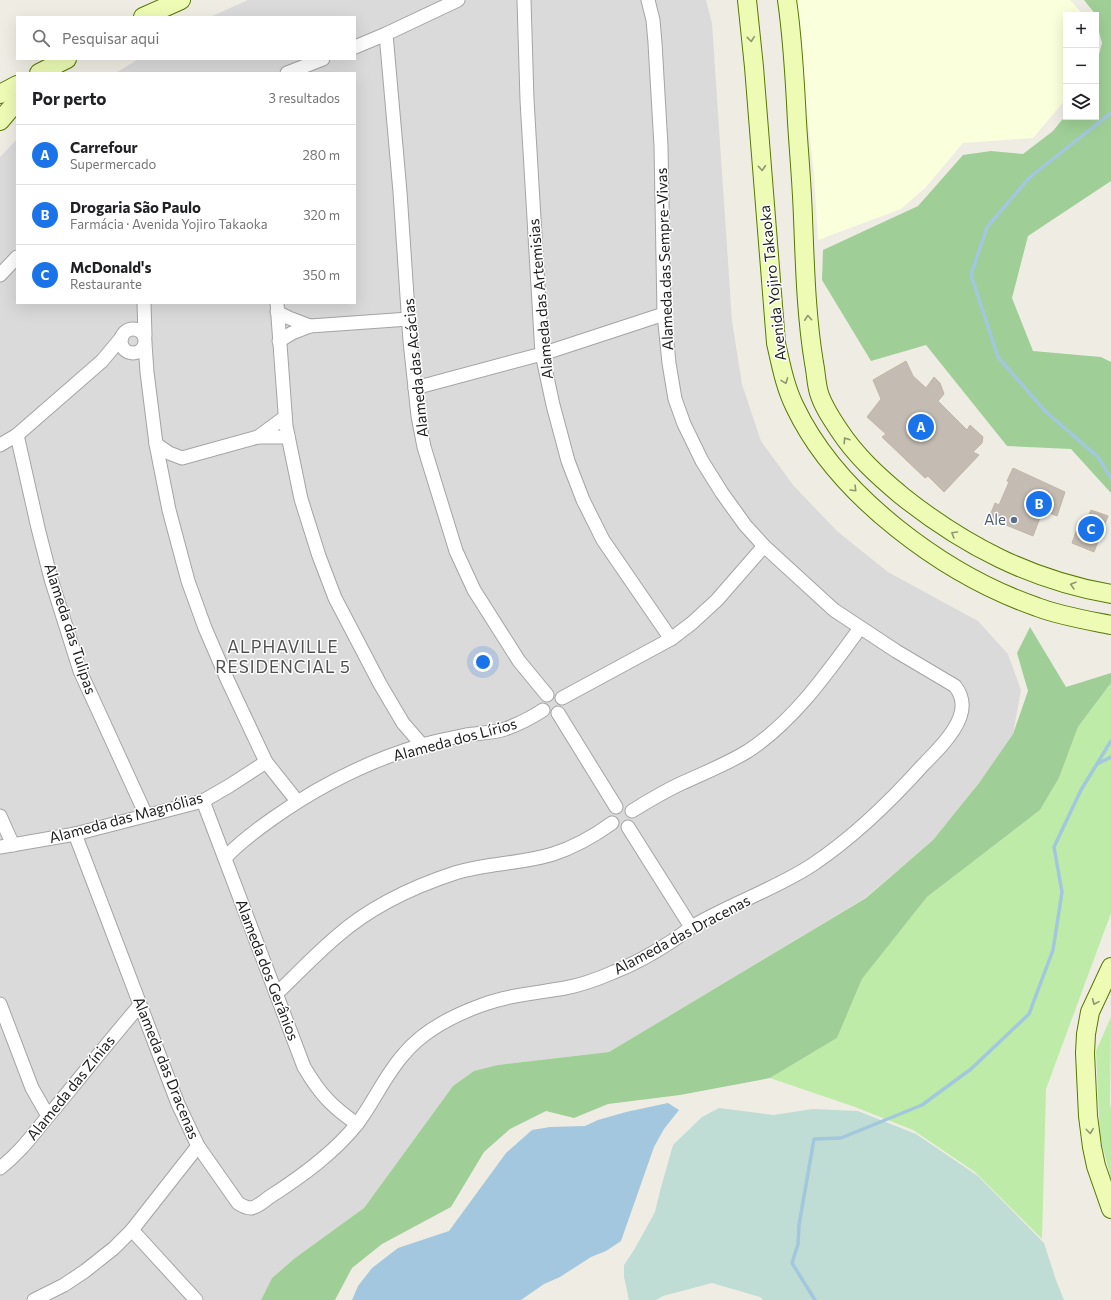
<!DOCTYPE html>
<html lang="pt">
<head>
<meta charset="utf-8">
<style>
	:root { --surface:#fff; --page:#f2f2f2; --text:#202124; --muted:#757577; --line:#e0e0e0; --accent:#1a73e8 }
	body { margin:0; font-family:Commissioner,sans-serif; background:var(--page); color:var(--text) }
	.controls { position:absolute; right:12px; top:12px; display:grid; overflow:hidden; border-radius:0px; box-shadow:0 4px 16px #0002 }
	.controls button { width:36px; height:36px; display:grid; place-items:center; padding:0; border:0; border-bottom:1px solid var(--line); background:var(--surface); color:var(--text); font:20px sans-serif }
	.you { position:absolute; left:483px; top:662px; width:14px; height:14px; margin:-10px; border:3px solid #fff; border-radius:50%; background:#1a73e8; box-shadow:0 0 0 6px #1a73e833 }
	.badge { display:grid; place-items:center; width:26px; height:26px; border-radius:50%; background:var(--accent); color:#fff; font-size:13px; font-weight:700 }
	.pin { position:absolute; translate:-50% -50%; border:2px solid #fff; box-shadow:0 1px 4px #0006 }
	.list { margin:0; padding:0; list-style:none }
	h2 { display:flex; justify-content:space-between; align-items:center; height:52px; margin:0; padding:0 16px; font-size:17px }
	h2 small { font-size:13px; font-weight:400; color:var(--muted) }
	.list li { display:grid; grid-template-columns:26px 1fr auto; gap:12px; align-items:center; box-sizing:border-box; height:60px; padding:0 16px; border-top:1px solid var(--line) }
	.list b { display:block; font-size:15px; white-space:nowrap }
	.list p { margin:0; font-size:13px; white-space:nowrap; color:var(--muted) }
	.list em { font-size:13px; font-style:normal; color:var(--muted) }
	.icon { flex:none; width:22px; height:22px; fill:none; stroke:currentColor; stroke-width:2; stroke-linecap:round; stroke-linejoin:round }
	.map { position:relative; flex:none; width:1111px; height:1300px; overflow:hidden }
	.search { position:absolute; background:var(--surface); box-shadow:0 4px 16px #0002; left:16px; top:16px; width:340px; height:44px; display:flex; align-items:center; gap:10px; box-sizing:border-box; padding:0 14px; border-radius:0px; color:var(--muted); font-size:15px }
	.panel { position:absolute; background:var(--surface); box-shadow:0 4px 16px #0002; left:16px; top:72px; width:340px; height:232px; border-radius:0px }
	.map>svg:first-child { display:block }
	.residential { fill:#dbdada }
	.education { fill:#faffdc }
	.grass { fill:#beeba7 }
	.forest { fill:#9fcf96 }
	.wetland { fill:#bfddd4 }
	.water { fill:#a2c7de }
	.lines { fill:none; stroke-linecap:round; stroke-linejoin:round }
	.stream { stroke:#a2c7de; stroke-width:3.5 }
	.building { fill:#c4bcb2; stroke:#c1b5a5 }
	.minor-casing { stroke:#a4a4a4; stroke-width:15 }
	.secondary-casing { stroke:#587702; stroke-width:20 }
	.minor { stroke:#fff; stroke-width:13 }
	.secondary { stroke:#edfbb5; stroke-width:18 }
	.oneway { stroke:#8f9771 }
	.service-dot { fill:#5c6f8a; stroke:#fff; stroke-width:1.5 }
	.labels { text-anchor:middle; stroke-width:3; stroke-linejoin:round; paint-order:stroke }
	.street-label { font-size:15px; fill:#1d1d1d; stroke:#fff }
	.service-label { font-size:15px; fill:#4e5e75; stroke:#fff; text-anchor:end }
	.quarter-label { font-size:17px; letter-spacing:1px; fill:#505050; stroke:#fff }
</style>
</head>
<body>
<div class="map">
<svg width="1111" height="1300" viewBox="0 0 1111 1300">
	<rect width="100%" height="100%" fill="#efede3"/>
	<path class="residential" d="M248 0H706L712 23 732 321 742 384 761 441 793 485 837 531 888 572 978 621 1008 654 1021 690 1013 734 979 783 933 840 865 898 609 1052 498 1065 453 1086 364 1208 295 1258 272 1278 261 1300H0V157L17 139V303H355V73H116L138 59H355V17H210Z"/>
	<path class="education" d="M794 0H1070L1084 15H1066V99L1033 138 963 143 925 188 901 209 818 240 814 174Z"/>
	<g class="grass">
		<path d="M1111 683V913L1046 1089 1042 1239 975 1172 913 1130 855 1107 770 1078 837 1038 862 979 927 897 1040 810 1059 778 1078 727Z"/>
		<path d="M1111 1017 1110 1104 1111 1110V1178L1100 1137 1096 1051Z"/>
	</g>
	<g class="forest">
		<path d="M1084 0H1111V181L1028 236 1012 298 1033 351 1101 357 1111 362V493L1071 449 1007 446 926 345 871 361 822 280 823 250 918 206 963 155 991 151 1023 154 1053 131 1066 115V117H1096V66L1102 43 1096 20V15Z"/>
		<path d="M1030 627 1066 687 1111 673V683L1078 727 1059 778 1040 810 927 897 862 979 837 1038 770 1078 680 1095 608 1104 574 1118 546 1111 510 1129 484 1152 451 1207 382 1244 352 1268 335 1300H261L272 1278 295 1258 364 1208 453 1086 474 1071 498 1065 609 1052 866 898 933 840 979 783 1013 734 1028 691 1017 653Z"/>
	</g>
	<path class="wetland" d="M719 1108 773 1115 813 1109 858 1111 916 1134 978 1176 1044 1243 1056 1280 1064 1300H763L760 1297 712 1283 663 1296 656 1300H629L624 1277V1265L634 1250 655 1212 660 1191 673 1145 702 1117Z"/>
	<path class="water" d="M668 1103 679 1110 664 1129 654 1147 621 1241 606 1251 591 1257 560 1277 544 1284 521 1300H352L358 1286 372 1268 398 1248 449 1231 506 1153 532 1130 550 1127 585 1126 598 1120 626 1112Z"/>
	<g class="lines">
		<g class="stream">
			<path d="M1111 113 1030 177 987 227 971 275 998 357 1045 411 1098 457 1111 478"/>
			<path d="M1099 763 1111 757"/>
			<path d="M815 1300 792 1263 798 1244 799 1225 814 1139 841 1138 922 1105 971 1069 1029 1014 1053 950 1062 892 1054 847 1081 790 1111 741"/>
		</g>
	</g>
	<g class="building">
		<path d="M906 361 913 376 926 388 934 377 940 383 944 394 938 401 967 430 970 425 983 437 982 443 973 452 979 455 944 492 928 476 925 478 882 437 886 434 867 417 881 399 873 380Z"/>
		<path d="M1013 468 1065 492 1057 516 1043 510 1033 536 989 518 995 503 999 505 1009 482 1007 481Z"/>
		<path d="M1091 510 1108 516 1094 552 1072 543 1081 518 1086 521Z"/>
	</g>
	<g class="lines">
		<g class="minor-casing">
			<g id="minor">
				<path d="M524 0 527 100 542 354 553 405 568 461 583 500 603 540 671 639"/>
				<path d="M386 34 400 192 410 341 418 416 424 447 456 551 474 590 519 661 547 695"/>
				<path d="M355 47 386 34 458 0"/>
				<path d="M287 73 323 59"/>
				<path d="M0 275 17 257"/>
				<path d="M144 303 145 336"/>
				<path d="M277 303 286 426 301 499 319 556 335 598 380 684 403 723 422 745"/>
				<path d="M277 312 289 318 310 326"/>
				<circle cx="133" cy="341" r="12"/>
				<path d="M279 341 292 333 310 326 409 319"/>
				<path d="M145 344 147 372 156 444 169 510 188 581 205 628 227 679 266 762 297 801"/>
				<path d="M415 388 542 354 664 314"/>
				<path d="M17 435 38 528 51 579 80 671 146 815"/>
				<path d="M258 437 285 417"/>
				<path d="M156 444 169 453 182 458 258 437H288"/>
				<path d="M0 445 17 435 102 361 122 337"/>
				<path d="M562 698 671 639 692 623 717 600 764 546"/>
				<path d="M558 713 616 807"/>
				<path d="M203 801 304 1067C320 1094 331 1106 357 1124"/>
				<path d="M632 811C648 801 665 791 682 783 704 773 727 764 748 751 794 721 828 672 860 628"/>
				<path d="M0 816 13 845"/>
				<path d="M628 827 691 927"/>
				<path d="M75 834 178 1104 198 1146 238 1203C241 1205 246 1208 251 1208 258 1207 265 1200 271 1196 302 1176 334 1153 357 1124 374 1102 385 1075 404 1054 424 1030 454 1015 482 1005 509 995 537 993 565 988 582 985 598 979 614 972 634 964 654 953 672 941 680 936 687 930 695 925 733 903 775 889 812 865 854 837 889 803 923 765 936 752 954 734 960 717 964 706 962 695 955 686L896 651 834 610 764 546 745 525 722 493 702 461 684 424 675 399 669 363 664 314 661 146 655 43 653 20 648 0"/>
				<path d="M0 847 75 834 203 801 229 786 266 762"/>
				<path d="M225 858C239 843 255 831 272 819 317 787 368 761 422 745 436 741 451 738 466 735 479 733 493 733 505 729 519 724 531 718 543 710"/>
				<path d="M276 994C296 975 315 955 336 937 370 907 412 887 455 873 487 863 521 864 553 854 575 847 594 836 612 823"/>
				<path d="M0 1004 32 1088 48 1116"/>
				<path d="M0 1168C21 1152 33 1134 50 1114 80 1078 109 1041 140 1005"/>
				<path d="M132 1230 196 1300"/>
				<path d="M34 1300 64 1285 85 1271 114 1248 132 1230 198 1146"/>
			</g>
		</g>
		<g class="secondary-casing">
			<g id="secondary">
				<path d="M747 0 754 67 776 343C781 365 785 387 795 407 838 497 945 575 1037 607 1061 616 1086 620 1111 625"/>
				<path d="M787 0C793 41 795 81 797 122 799 154 802 186 803 218 805 266 806 314 814 363 816 372 816 383 819 393 823 406 831 418 839 430 856 456 878 476 902 496 965 546 1031 580 1111 594"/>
				<path d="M143 17 181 0"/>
				<path d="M39 73 67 59"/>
				<path d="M0 94 17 85"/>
				<path d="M0 121 11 108 17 104"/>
				<path d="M1111 967 1090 1012 1086 1034 1085 1053 1088 1116 1092 1147 1096 1166 1111 1209"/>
			</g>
		</g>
		<use href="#minor" class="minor"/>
		<use href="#secondary" class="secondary"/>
	</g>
	<defs><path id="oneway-chevron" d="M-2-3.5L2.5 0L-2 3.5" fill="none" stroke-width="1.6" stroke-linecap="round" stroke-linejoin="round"/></defs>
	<g class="oneway">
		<use href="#oneway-chevron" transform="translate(751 39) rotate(84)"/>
		<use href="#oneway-chevron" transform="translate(762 168) rotate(86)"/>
		<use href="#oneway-chevron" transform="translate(808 318) rotate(-94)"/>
		<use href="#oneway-chevron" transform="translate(785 381) rotate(70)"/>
		<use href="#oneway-chevron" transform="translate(846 440) rotate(-123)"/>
		<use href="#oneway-chevron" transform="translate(854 489) rotate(45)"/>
		<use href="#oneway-chevron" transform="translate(954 534) rotate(-149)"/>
		<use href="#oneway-chevron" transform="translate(1073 585) rotate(-164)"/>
		<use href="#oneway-chevron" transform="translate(1095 1002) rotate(114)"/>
		<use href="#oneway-chevron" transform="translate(1090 1131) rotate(83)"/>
	</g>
	<circle class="service-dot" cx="1014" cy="520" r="4"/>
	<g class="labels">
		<g class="street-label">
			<text transform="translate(665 259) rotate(-92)" y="5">Alameda das Sempre-Vivas</text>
			<text transform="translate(773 283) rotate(-96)" y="5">Avenida Yojiro Takaoka</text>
			<text transform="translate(541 299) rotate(-95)" y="5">Alameda das Artemisias</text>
			<text transform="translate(416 368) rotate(-96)" y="5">Alameda das Acácias</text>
			<text transform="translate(70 629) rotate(72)" y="5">Alameda das Tulipas</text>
			<text transform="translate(455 740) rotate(-15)" y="5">Alameda dos Lírios</text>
			<text transform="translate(126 818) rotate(-15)" y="5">Alameda das Magnólias</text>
			<text transform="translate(682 935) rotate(-28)" y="5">Alameda das Dracenas</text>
			<text transform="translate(267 970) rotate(69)" y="5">Alameda dos Gerânios</text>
			<text transform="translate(166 1068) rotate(68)" y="5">Alameda das Dracenas</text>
			<text transform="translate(71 1088) rotate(-51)" y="5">Alameda das Zínias</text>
		</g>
		<g class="service-label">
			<text x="1006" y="525">Ale</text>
		</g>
		<g class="quarter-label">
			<text x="283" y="653">ALPHAVILLE<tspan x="283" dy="20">RESIDENCIAL 5</tspan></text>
		</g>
	</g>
</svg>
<div class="controls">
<button>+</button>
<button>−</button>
<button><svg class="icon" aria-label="layers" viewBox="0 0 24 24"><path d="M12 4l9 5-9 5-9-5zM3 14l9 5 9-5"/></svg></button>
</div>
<div class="you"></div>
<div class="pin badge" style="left:921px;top:427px">A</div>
<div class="pin badge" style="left:1039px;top:504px">B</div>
<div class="pin badge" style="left:1091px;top:529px">C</div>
<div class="search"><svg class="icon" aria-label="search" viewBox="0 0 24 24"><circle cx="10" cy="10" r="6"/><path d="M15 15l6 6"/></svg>Pesquisar aqui</div>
<section class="panel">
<h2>Por perto<small>3 resultados</small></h2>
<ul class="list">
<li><span class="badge">A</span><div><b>Carrefour</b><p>Supermercado</p></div><em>280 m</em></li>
<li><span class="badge">B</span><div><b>Drogaria São Paulo</b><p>Farmácia · Avenida Yojiro Takaoka</p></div><em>320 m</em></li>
<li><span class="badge">C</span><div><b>McDonald's</b><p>Restaurante</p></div><em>350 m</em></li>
</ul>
</section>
</div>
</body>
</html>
